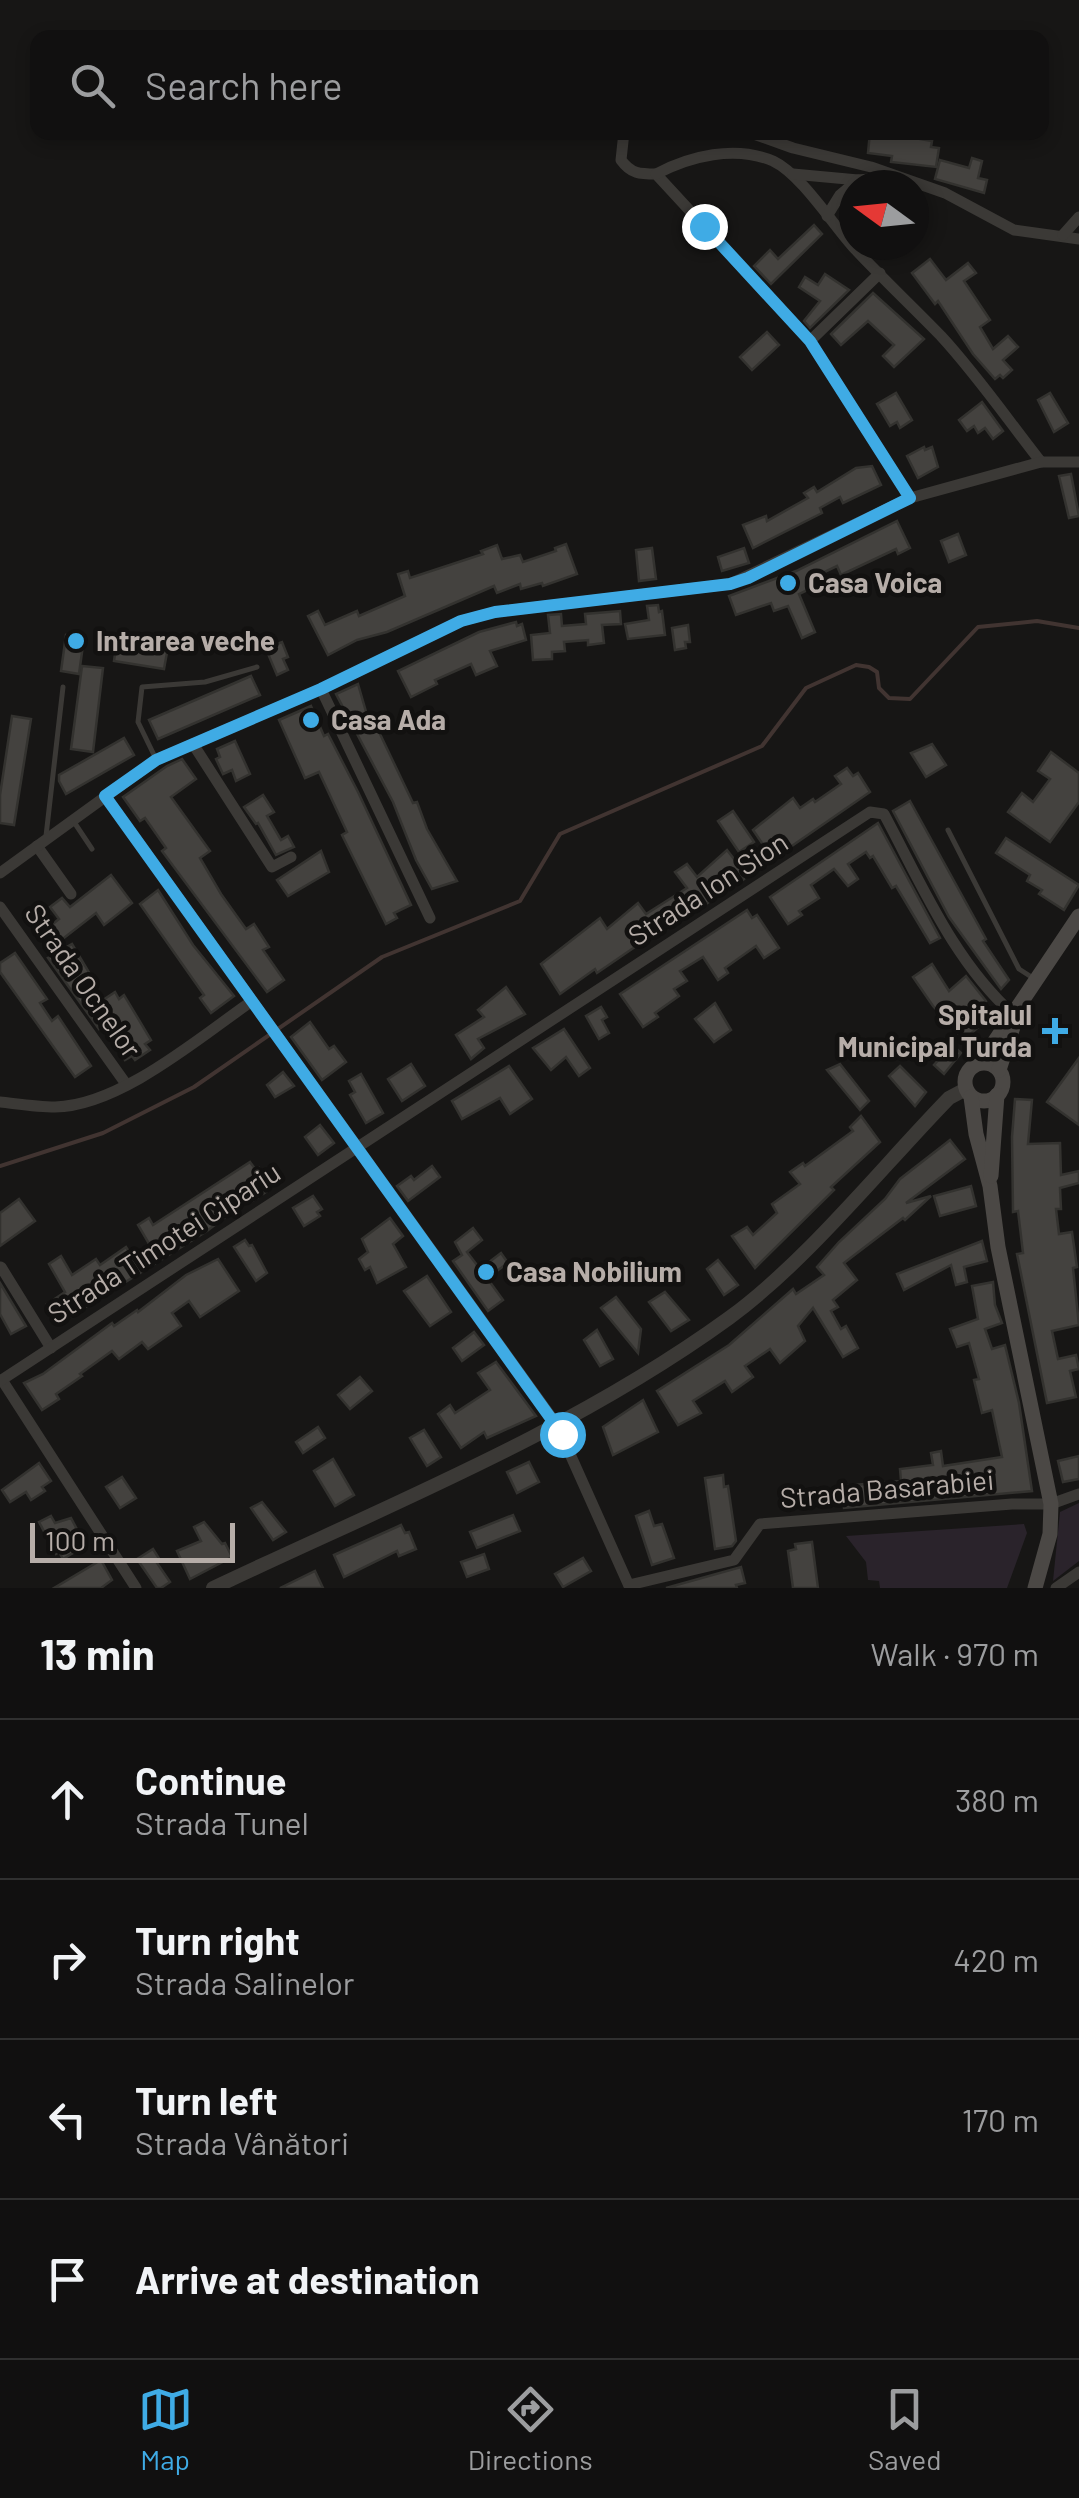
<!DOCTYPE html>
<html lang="en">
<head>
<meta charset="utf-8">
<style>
	:root { --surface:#111010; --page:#1e1e1e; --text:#f1f3f6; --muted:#9c9d9f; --line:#303030; --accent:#3fabe5 }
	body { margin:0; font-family:Barlow,sans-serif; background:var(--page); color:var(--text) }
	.compass { position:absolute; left:839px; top:170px; width:90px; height:90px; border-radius:50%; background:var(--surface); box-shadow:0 5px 15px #0003; rotate:285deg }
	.scale { position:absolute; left:30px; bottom:25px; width:205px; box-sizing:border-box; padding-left:10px; border:5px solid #b6ada8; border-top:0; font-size:28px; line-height:35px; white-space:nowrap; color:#b6ada8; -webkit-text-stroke:8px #121110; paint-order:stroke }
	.stop { position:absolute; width:30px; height:30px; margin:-22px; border:8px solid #3fabe5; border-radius:50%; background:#fff }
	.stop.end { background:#3fabe5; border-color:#fff; box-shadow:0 2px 10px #0008 }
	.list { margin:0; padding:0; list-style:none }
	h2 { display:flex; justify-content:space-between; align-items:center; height:130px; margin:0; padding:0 40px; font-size:42px }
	h2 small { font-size:32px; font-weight:400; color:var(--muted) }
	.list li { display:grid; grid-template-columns:65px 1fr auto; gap:30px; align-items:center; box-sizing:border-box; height:160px; padding:0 40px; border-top:2px solid var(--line) }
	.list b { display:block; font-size:38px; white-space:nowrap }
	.list p { margin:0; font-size:32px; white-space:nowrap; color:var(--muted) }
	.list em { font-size:32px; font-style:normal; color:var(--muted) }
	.icon { flex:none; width:55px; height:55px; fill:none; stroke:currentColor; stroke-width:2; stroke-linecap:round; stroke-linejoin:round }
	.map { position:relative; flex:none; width:1079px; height:1588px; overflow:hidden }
	.search { position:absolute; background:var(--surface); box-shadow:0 5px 15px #0003; left:30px; right:30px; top:30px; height:110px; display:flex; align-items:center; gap:25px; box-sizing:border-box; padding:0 35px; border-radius:20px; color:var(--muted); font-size:38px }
	.sheet { height:770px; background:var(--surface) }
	nav { display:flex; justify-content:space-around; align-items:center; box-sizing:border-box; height:140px; border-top:2px solid var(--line); background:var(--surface); font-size:28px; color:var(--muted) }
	nav a { display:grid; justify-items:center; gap:5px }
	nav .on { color:var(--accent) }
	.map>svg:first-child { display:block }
	.green { fill:#2a232b }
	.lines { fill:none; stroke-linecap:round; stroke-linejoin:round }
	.stream { stroke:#413431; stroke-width:4 }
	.building { fill:#44423f; stroke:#33322f; stroke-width:2.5 }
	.service { stroke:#3b3936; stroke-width:5 }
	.minor { stroke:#3b3936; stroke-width:11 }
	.tertiary { stroke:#3b3936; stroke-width:14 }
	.secondary { stroke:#4b4845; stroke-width:15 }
	.route { stroke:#3fabe5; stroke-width:12 }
	.poi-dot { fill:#3fabe5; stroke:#121110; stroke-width:4 }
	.labels { text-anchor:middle; stroke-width:9; stroke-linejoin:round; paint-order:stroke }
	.poi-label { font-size:28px; font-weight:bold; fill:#b6ada8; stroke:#121110; text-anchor:start }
	.street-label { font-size:28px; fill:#b6ada8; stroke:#121110 }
</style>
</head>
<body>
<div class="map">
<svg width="1079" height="1588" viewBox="0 0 1079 1588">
	<rect width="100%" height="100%" fill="#171615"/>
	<g class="green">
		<path d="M1079 1503V1561L1053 1581 1060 1512Z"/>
		<path d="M1024 1524 1027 1533 1007 1588H880L879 1581 868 1580 866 1562 846 1536Z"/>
	</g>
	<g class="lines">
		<path class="stream" d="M0 1166 103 1133 194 1087 382 957 520 901 560 834 762 746 806 688 856 665 869 667 877 672 879 688 889 698 910 699 978 627 1037 621 1079 628"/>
	</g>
	<g class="building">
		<path d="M870 132H908V137L932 141 931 147 939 148 936 167 891 162 892 156 868 153Z"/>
		<path d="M972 158 982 161 978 178 987 180 984 193 935 179 940 160 969 168Z"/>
		<path d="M814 225 822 234 771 284 754 266 770 250 778 259Z"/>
		<path d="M930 259 946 280 968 263 976 273 964 281 990 320 980 327 993 349 1008 336 1018 347 1003 360 1012 370 1003 378 1000 375 995 379 973 354 938 301 935 304 912 273Z"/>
		<path d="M825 274 849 290 810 328 804 321 820 301 799 287 805 277 818 285Z"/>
		<path d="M873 293 924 339 894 367 883 356 894 345 868 321 841 345 831 334Z"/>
		<path d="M767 332 779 345 752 370 740 357Z"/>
		<path d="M896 393 912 420 900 428 897 422 890 426 877 404Z"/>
		<path d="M1050 393 1068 423 1054 432 1038 400Z"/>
		<path d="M982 402 1003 431 993 439 985 428 978 433 974 426 967 431 959 420Z"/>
		<path d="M924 447 925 450 932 447 938 467 918 478 907 456Z"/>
		<path d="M872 466 881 485 843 503 840 497 820 508 822 513 753 548 743 525 766 516 767 521 808 498 804 493 814 487 817 492 856 468Z"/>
		<path d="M1071 474 1079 516 1069 518 1059 476Z"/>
		<path d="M897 521 910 548 898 554 896 549 841 575 837 566 812 578 816 586 799 594 815 632 802 638 788 606 774 611 771 603 736 615 729 596 796 571Z"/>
		<path d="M958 534 966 555 949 562 941 541Z"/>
		<path d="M566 544 577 574 543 586 542 583 521 589 520 584 497 593 494 586 387 632 357 640 328 655 308 616 318 611 325 625 357 611 359 616 405 596 398 574 408 571 410 578 483 554 481 551 497 545 502 559 520 555 523 562 556 551 555 548Z"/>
		<path d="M652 548 656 579 639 581 636 550Z"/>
		<path d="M744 548 749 563 722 571 718 557Z"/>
		<path d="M658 605 659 612 662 611 665 635 628 639 625 624 649 620 647 606Z"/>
		<path d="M620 611 621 624 602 625 604 643 588 645V640L564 642 565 651 552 652V659L533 660 531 635 550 633 548 615 561 614 562 626 586 624 585 614Z"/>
		<path d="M516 622 517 626 522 624 526 640 490 651 497 666 476 675 471 664 435 680 437 684 411 697 398 671 479 632Z"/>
		<path d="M688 625 690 642H685L686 648 675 650 672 628Z"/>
		<path d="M66 635 84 638 79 674 61 671Z"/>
		<path d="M275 637 277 644 282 642 288 657 283 659 288 670 277 675 263 642Z"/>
		<path d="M117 639 168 647 164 669 114 661Z"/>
		<path d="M82 666 103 668 93 752 71 749Z"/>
		<path d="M251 676 260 695 158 739 149 720Z"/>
		<path d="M358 684 367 715 370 713 413 803 417 802 427 829 457 881 432 889 416 860 393 802 336 694Z"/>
		<path d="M311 706 324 736 328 734 358 792 411 905 394 913 397 918 386 924 342 835 347 832 319 772 305 778 279 720Z"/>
		<path d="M12 716 31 719 14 825 0 823V795Z"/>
		<path d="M124 738 134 755 66 794 59 781V775Z"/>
		<path d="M235 741 250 774 236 781 232 770 223 774 216 759 220 757 217 749Z"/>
		<path d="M932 744 946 765 926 777 911 753Z"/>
		<path d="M1051 752 1079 773V802L1050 842 1008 812 1022 793 1033 802 1050 779 1038 771Z"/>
		<path d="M182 759 196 779 171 797 210 851 200 858 221 894 246 929 254 924 269 947 263 950 284 980 267 992 162 851 166 848 145 818 140 821 123 797 167 766Z"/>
		<path d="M847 768 853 776 858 773 870 792 773 859 753 830 793 798 800 808 813 799 815 802 841 784 835 776Z"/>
		<path d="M263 795 274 812 267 816 281 840 288 836 294 847 276 855 258 823 256 824 244 807Z"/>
		<path d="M910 801 986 939 983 941 1009 980 1001 989 949 917 893 811Z"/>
		<path d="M733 811 754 842 739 852 718 821Z"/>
		<path d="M878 823 940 938 930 943 896 886 892 888 873 856 870 858 866 852 848 864 858 879 848 886 834 869 811 885 819 898 799 911 802 915 788 924 770 897Z"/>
		<path d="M1006 838 1079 885 1064 910 1039 894 1042 890 1027 881 1030 875 996 853Z"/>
		<path d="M727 850 744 872 741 874 744 879 669 928 667 925 597 973 595 969 560 994 541 964 600 918 607 929 638 903 646 914 687 888 675 872 687 864 697 877Z"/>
		<path d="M321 851 329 872 288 896 277 880Z"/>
		<path d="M111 875 132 903 104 925 96 913 60 941 49 927 59 919 50 907 62 898 70 907Z"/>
		<path d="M158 890 193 945 234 996 211 1013 200 998 204 995 140 904Z"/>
		<path d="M747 910 752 918 757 915 779 948 764 958 756 946 725 968 728 973 718 980 703 957 680 971 687 981 674 989 679 996 655 1013 658 1017 643 1027 620 994Z"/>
		<path d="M72 944 90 974 77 982 88 1000 98 993 103 1000 115 992 119 999 124 995 151 1040 145 1044 150 1050 135 1060 132 1056 125 1060 104 1026 99 1029 48 958Z"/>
		<path d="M15 953 47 999 40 1003 52 1021 58 1016 91 1066 75 1077 0 972V963Z"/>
		<path d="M932 964 949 991 966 976 986 1001 974 1012 984 1022 964 1040 933 1006 913 977Z"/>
		<path d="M506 987 525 1014 478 1039 484 1048 471 1059 456 1035 484 1017 478 1010Z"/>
		<path d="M715 1003 731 1030 714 1042 695 1019Z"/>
		<path d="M601 1007 607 1017 602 1020 609 1033 599 1039 586 1016Z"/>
		<path d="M310 1022 329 1049 334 1046 346 1062 322 1080 291 1037Z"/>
		<path d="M564 1029 590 1068 579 1076 566 1057 551 1070 533 1048Z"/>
		<path d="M952 1045 961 1053 944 1074 934 1065Z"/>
		<path d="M1079 1058V1125L1047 1102Z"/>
		<path d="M411 1064 425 1086 402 1101 388 1079Z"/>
		<path d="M840 1064 869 1101 860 1110 827 1070Z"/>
		<path d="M509 1066 532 1099 510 1114 500 1098 462 1119 452 1101Z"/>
		<path d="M900 1066 926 1092 915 1106 889 1076Z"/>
		<path d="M283 1072 294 1086 275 1097 267 1085Z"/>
		<path d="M361 1074 383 1113 366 1123 350 1095 355 1092 349 1081Z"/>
		<path d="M1015 1099 1032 1100 1028 1144 1060 1143 1061 1175 1079 1171V1183L1060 1188 1061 1209H1056L1059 1234 1072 1232 1077 1267 1073 1268 1079 1325 1052 1331 1058 1359 1076 1355 1079 1369 1070 1371 1076 1397 1047 1403 1017 1254 1023 1253 1018 1211 1013 1212 1012 1137Z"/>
		<path d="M861 1116 880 1142 831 1187 834 1190 755 1268 732 1236 747 1227 753 1235 777 1213 772 1204 800 1184 790 1172 803 1163 805 1166 853 1131 850 1127Z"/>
		<path d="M320 1125 334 1143 318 1155 305 1137Z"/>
		<path d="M950 1140 965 1159 906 1203 931 1196 905 1220 903 1218 844 1263 857 1280 833 1300 838 1307 831 1311 841 1329 846 1326 858 1348 843 1357 813 1308 798 1326 805 1341 780 1363 770 1349 745 1366 753 1377 732 1392 725 1381 693 1401 701 1413 678 1425 657 1391 729 1345 793 1289 796 1294 824 1275 817 1267 839 1242 885 1199 900 1179Z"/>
		<path d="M250 1162 256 1170 259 1168 268 1183 265 1185 269 1190 251 1202 245 1193 228 1205 232 1212 207 1231 60 1323 47 1304 65 1292 49 1264 61 1256 72 1275 96 1259 100 1265 126 1247 133 1258 151 1247 138 1225 149 1218 153 1225Z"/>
		<path d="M432 1166 440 1177 408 1201 397 1186 411 1176 414 1180Z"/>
		<path d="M971 1186 976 1206 940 1216 934 1196Z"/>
		<path d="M313 1196 322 1209 317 1212 320 1216 304 1226 293 1208Z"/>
		<path d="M19 1199 35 1221 0 1246V1213Z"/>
		<path d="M390 1218 403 1236 393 1244 406 1267 377 1283 370 1267 365 1270 359 1259 368 1252 362 1239Z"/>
		<path d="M473 1228 482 1240 467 1252 480 1269 501 1253 508 1263 487 1278 503 1300 488 1311 453 1261 462 1255 455 1242Z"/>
		<path d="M245 1240 249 1246 252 1245 267 1273 256 1281 234 1247Z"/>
		<path d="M982 1241 987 1261 964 1267 967 1282 956 1285 951 1265 904 1290 897 1274Z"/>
		<path d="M218 1259 239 1291 200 1317 189 1301 172 1313 181 1326 148 1349 142 1342 119 1359 112 1351 80 1374 82 1376 56 1394 59 1399 42 1410 24 1383 43 1374 112 1323 114 1326 137 1310 138 1312 186 1275Z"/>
		<path d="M718 1260 738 1285 724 1295 707 1269Z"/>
		<path d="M427 1276 451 1312 430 1326 404 1291Z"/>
		<path d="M993 1282 995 1305 1002 1323 985 1329 992 1349 1005 1345 1019 1403 1032 1491 844 1508 842 1486 901 1481 900 1469 933 1465 931 1453 941 1451 943 1466 1002 1457 992 1410 982 1413 974 1380 979 1379 969 1343 957 1347 950 1329 978 1319 972 1286Z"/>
		<path d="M0 1283 26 1326 11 1334 0 1314Z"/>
		<path d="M665 1292 689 1320 671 1331 649 1302Z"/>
		<path d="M616 1297 641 1329 638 1353 601 1308Z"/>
		<path d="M597 1330 613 1359 600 1366 584 1340Z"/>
		<path d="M474 1332 484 1345 462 1361 453 1348Z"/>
		<path d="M496 1362 536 1416 487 1438 484 1432 461 1448 438 1414 450 1405 455 1413 490 1390 478 1373Z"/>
		<path d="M360 1377 372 1391 350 1409 338 1395Z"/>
		<path d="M643 1400 658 1432 613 1455 603 1427Z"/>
		<path d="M318 1427 325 1438 303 1453 296 1442Z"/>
		<path d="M424 1430 441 1457 427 1466 410 1438Z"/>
		<path d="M1079 1456V1479L1063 1482 1058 1461Z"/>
		<path d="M333 1459 354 1495 335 1506 314 1471Z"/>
		<path d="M529 1462 539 1482 517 1493 507 1472Z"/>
		<path d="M39 1463 51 1481 42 1487 45 1491 31 1500 26 1492 10 1502 2 1490Z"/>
		<path d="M723 1475 724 1487 728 1486 736 1541 732 1546 715 1549 705 1478Z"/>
		<path d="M122 1477 136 1498 120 1508 106 1487Z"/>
		<path d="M262 1502 286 1532 273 1540 251 1508Z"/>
		<path d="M649 1511 654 1526 662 1524 674 1558 652 1565 636 1516Z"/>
		<path d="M513 1515 520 1531 477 1548 470 1532Z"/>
		<path d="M51 1516 55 1523 71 1518 80 1535 70 1546 73 1553 63 1559 59 1552 56 1554 39 1522Z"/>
		<path d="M204 1522 222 1544 225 1543 232 1557 190 1579 177 1551 201 1541 194 1527Z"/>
		<path d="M401 1525 405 1533 409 1532 416 1549 399 1556 397 1551 344 1577 334 1555Z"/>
		<path d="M812 1542 818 1588H793L788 1551 796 1549 795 1544Z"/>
		<path d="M153 1549 160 1560 157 1563 170 1582 161 1588H157L137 1559Z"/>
		<path d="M484 1554 489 1569 467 1577 461 1562Z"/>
		<path d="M583 1558 591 1571 563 1587 555 1574Z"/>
		<path d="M101 1560 112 1580 101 1588H54Z"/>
		<path d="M741 1567 745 1583 736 1585 737 1588H666Z"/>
		<path d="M315 1571 323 1588H280Z"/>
	</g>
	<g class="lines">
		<g class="service">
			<path d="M155 757 138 722 142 687 205 682 257 667"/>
			<path d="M74 822 92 849"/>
			<path d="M948 830 1019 969 1033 978"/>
			<path d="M46 836 63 687"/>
		</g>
		<g class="minor">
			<path d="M624 132 621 160C631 174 640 174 656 174L810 341 910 498"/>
			<path d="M748 132 793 148 871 167 945 193 1014 230 1079 239"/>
			<path d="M656 174C690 156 735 145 773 161 801 174 833 225 855 249 883 279 913 307 941 336 977 375 1008 420 1041 462"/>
			<path d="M793 174 858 180 881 178 893 182"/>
			<path d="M827 216 840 195 858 180"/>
			<path d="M1063 235 1079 217"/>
			<path d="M810 341 880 273"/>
			<path d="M321 689 430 918"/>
			<path d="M193 744 272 867 291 857"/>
			<path d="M105 796 557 1425 630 1588"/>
			<path d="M37 846 71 894"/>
			<path d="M0 873 156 760 321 689 461 621 495 612 730 584 910 498 1041 462H1079"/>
			<path d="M0 907 126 1084"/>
			<path d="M0 1102C18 1104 37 1107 55 1107 120 1106 200 1037 252 1001"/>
			<path d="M1 1267 51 1348"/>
			<path d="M2 1380 136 1588"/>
			<path d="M0 1381 870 812 884 814C922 885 954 962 1015 1016"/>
			<path d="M629 1585 734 1560 760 1524 1012 1504H1051L1079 1494"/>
			<path d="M1056 1588 1079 1572"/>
		</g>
		<path class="tertiary" d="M213 1588C388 1505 572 1432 729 1318 807 1261 880 1169 949 1098L966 1089"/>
		<g class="secondary">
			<path d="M981 1062 1079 916"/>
			<circle cx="984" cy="1082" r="19"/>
			<path d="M999 1070 1013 1027"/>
			<path d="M971 1097 976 1134 990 1186 998 1247 1051 1504 1050 1534 1035 1588"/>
			<path d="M991 1176 997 1095"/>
		</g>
	</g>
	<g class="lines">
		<path class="route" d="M562 1434 105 796 156 760 321 689 461 621 495 612 730 584 748 578 910 498 810 341 704 226"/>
	</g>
	<g class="poi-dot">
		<circle cx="788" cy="583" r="10"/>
		<circle cx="76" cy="641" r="10"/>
		<circle cx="311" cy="720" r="10"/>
		<path d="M1050 1016h10v10h10v10h-10v10h-10v-10h-10v-10h10z"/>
		<circle cx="486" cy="1272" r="10"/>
	</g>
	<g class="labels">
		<g class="poi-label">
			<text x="808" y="593">Casa Voica</text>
			<text x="96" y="651">Intrarea veche</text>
			<text x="331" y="730">Casa Ada</text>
			<text x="1032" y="1025" text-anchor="end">Spitalul<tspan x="1032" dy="32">Municipal Turda</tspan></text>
			<text x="506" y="1282">Casa Nobilium</text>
		</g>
		<g class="street-label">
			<text transform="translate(708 889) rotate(-33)" y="10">Strada Ion Sion</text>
			<text transform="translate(83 981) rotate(55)" y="10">Strada Ocnelor</text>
			<text transform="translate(164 1243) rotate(-33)" y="10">Strada Timotei Cipariu</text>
			<text transform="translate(887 1489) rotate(-5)" y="10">Strada Basarabiei</text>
		</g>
	</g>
</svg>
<svg class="compass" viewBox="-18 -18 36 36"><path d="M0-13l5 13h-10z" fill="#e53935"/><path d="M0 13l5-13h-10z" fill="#9c9d9f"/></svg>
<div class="scale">100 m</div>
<div class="stop" style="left:562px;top:1434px"></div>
<div class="stop end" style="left:704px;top:226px"></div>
<div class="search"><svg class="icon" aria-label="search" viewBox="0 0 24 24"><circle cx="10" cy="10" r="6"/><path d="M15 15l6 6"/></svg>Search here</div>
</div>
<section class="sheet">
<h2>13 min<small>Walk · 970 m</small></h2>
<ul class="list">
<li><svg class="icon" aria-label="ahead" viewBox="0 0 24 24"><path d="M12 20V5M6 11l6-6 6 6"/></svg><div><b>Continue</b><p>Strada Tunel</p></div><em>380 m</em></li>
<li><svg class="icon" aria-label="right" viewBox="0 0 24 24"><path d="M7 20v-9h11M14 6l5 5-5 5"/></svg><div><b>Turn right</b><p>Strada Salinelor</p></div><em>420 m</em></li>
<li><svg class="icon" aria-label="left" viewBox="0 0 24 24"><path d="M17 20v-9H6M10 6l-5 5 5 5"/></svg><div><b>Turn left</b><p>Strada Vânători</p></div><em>170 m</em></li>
<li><svg class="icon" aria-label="arrive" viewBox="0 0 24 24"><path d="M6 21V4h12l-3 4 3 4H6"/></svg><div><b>Arrive at destination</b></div></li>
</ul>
</section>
<nav>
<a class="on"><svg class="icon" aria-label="map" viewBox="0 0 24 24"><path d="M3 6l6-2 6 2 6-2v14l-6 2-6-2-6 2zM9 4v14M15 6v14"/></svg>Map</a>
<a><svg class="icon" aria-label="directions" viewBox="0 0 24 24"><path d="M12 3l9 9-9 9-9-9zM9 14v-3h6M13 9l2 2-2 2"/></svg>Directions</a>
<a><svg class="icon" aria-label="saved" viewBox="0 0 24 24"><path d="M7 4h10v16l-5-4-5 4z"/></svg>Saved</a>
</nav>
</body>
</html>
